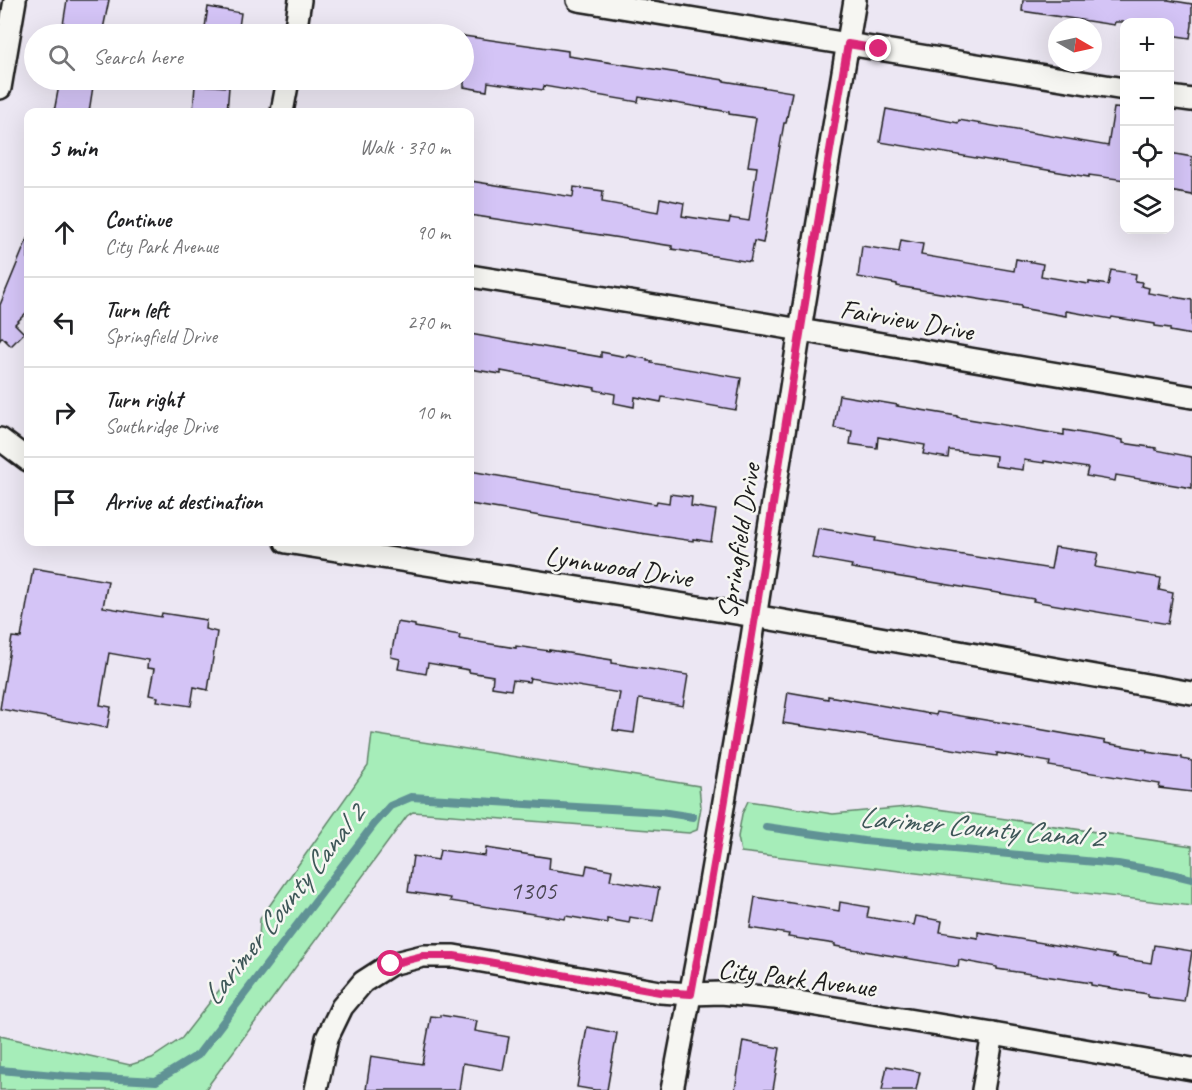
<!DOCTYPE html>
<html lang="en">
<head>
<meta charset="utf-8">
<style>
	:root { --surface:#fff; --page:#f2f2f2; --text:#202124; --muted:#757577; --line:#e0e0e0 }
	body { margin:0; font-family:Caveat,sans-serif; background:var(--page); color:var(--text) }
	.controls { position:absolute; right:18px; top:18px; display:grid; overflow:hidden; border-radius:12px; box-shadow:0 6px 24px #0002 }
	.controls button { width:54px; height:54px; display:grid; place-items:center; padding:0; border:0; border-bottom:2px solid var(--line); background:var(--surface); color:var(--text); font:30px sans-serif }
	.compass { position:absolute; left:1048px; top:18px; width:54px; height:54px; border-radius:50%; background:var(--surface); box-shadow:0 6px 24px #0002; rotate:99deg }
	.stop { position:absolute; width:18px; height:18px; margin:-14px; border:4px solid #db2777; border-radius:50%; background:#fff }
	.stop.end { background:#db2777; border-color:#fff; box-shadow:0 2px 6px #0008 }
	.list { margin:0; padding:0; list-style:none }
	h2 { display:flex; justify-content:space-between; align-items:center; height:78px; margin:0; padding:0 24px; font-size:26px }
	h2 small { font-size:20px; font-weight:400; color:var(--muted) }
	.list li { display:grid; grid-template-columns:39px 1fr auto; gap:18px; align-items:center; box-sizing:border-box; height:90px; padding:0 24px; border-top:2px solid var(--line) }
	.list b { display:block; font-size:22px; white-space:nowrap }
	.list p { margin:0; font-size:20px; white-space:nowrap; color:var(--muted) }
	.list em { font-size:20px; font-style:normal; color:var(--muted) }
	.icon { flex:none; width:33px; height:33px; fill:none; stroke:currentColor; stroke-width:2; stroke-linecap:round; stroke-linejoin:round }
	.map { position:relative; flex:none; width:1192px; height:1090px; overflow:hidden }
	.search { position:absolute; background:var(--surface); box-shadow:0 6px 24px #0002; left:24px; top:24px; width:450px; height:66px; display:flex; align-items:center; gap:15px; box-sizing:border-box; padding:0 21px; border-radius:33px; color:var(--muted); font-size:22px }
	.panel { position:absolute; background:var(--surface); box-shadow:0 6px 24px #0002; left:24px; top:108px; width:450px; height:438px; border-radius:12px }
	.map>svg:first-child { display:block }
	.green { fill:#a6edb9; stroke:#61846a; stroke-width:1.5 }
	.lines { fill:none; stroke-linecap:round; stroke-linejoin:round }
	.stream { stroke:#609295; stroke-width:8 }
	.building { fill:#d4c4f6; stroke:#1c1c1c; stroke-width:1.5 }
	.minor-casing { stroke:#1c1c1c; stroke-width:26 }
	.minor { stroke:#f6f6f2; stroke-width:21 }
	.route { stroke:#db2777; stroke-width:8 }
	.labels { text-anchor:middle; stroke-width:5; stroke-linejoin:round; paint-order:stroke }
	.number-label { font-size:26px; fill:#4a4652 }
	.street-label { font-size:28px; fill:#1c1c1c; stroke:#f6f6f2 }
	.water-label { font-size:30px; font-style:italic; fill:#3e5758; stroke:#f6f6f2 }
</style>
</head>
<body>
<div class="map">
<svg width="1192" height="1090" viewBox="0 0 1192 1090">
	<rect width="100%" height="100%" fill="#ece7f3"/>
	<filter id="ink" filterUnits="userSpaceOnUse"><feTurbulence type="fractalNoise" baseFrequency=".0167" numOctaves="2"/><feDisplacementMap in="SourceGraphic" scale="12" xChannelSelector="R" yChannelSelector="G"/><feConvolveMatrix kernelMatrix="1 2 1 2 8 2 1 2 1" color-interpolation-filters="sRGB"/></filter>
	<g filter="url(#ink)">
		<g class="green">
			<path d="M372 734 699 786 701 807 697 830 689 833 413 812 407 816 205 1090H0V1036L130 1065 152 1058 182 1038 259 939 260 919 368 766Z"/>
			<path d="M748 801 833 814 917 806 1192 846V906L741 852 738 837 742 814Z"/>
		</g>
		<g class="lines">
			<g class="stream">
				<path d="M766 827 864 841 1118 864 1163 872 1192 879"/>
				<path d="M0 1070 65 1076 156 1081 198 1055 374 824 390 806 411 797 661 812 693 817"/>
			</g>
		</g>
		<g class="building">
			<path d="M67 0H109L102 34H69V32L62 31Z"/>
			<path d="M1023 0H1168L1192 4V25L1190 38 1170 35V22H1115L1114 25 1022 11Z"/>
			<path d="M208 7 241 13 238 34H204Z"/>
			<path d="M464 36 568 51V56L724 80V81L792 92 786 123H784L763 243 754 241 750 262 672 249V246L470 215V181L573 197 574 187 603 191 602 202 658 212 660 198 684 203 682 216 729 223 730 218 749 221 757 167 748 166 756 118 729 114V112L639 97 638 102 544 86 543 90 488 82 487 91 464 87Z"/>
			<path d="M60 80H94L89 112H54Z"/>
			<path d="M195 85 229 87 227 112H193Z"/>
			<path d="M1114 108 1125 109V180L1089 175V177L880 142 886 109 958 123 959 120 1108 146Z"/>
			<path d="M1170 153 1192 157V195L1170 191Z"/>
			<path d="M28 237V311L15 324 24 333 11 346 2 337 0 340V305Z"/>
			<path d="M901 240 923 244 921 255 1014 271 1016 259 1043 264 1041 276 1089 284V282L1108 285 1111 270 1136 274 1135 281 1142 282 1141 286 1149 288 1148 293 1192 300V335L1170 331V328L1155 326V324L1112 317 1111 319 1066 311V316L1021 308V306L897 286V284L858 277 862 246 899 252Z"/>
			<path d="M470 334 601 357V352L627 357V355L647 359V361H652L651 363 741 378 736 410 662 397 661 402 635 397 634 407 614 403 615 394 595 390V388L501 371V374L470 369Z"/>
			<path d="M839 395 898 405 897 406 957 416V417L1064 435V430L1123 440V443L1156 448V450L1192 457V488L1116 475 1115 481 1086 476 1088 468 1044 461V463L1024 460 1023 470 995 466 996 456 949 450 948 458 923 454 925 445 878 437 877 448 850 444 852 431 834 428Z"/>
			<path d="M470 471 656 504 657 501 669 503 670 494 692 497 691 506 716 510 711 542 693 539V541L639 533 470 504Z"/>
			<path d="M818 528 876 538 875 541 1051 569 1055 547 1098 553 1095 567 1161 578 1159 590 1173 593 1168 624 1033 601 1034 599 895 576V575L851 568 852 565 812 558Z"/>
			<path d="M33 568 108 581 103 607 161 617 162 613 206 620 205 629 217 632 208 690 194 687 191 706 157 701 158 697 149 695 154 669 147 668 148 660 109 653 100 705 111 707 107 728 0 709 12 637 21 638Z"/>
			<path d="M397 622 415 625V627L460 635 459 639 516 648V646L549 651V650L612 660V663L688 675 683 706 639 699 634 733 613 730 620 693 530 678 529 682 513 680 511 690 492 687 493 676 469 672V670L428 663 426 674 398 669 400 659 391 657Z"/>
			<path d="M788 692 828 699V696L936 715 937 712 1010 724 1105 741V743L1147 750V752L1182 757V759L1192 761V792L1159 788 1160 784 1049 766 1050 762 997 753V756L783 723Z"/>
			<path d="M486 848 550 858 549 869 585 875 587 865 612 870 610 880 659 888 653 921 630 917 629 923 607 919V923L566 916 565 919 450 901 451 898 408 892 413 856 438 860 440 850 485 856Z"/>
			<path d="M755 897 839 911 840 902 869 907 867 917 914 925 916 916 942 921 940 932 978 938V932L1114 955 1113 957 1151 963 1154 945 1192 951 1184 1002 1148 997V994L1091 985V983L997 969V967L959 960 958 967 835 946V944L788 937 789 934 750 928Z"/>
			<path d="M440 1015 477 1021 475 1031 509 1037 503 1070 463 1063 459 1090H366L371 1056 422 1064 431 1016 440 1017Z"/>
			<path d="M587 1027 617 1033 607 1090H595L577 1087Z"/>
			<path d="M743 1041 780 1048 773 1090H735Z"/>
			<path d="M887 1066 920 1072 916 1090H882Z"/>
		</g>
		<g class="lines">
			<g class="minor-casing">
				<g id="minor">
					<path d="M578 0 1124 89"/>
					<path d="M295 34 300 0"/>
					<path d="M0 88 15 0"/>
					<path d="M1170 97 1192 100"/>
					<path d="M282 112 288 80"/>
					<path d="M470 276 771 325 1192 397"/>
					<path d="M0 439 28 460"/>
					<path d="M286 542 755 616 1192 693"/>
					<path d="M316 1090 327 1038 342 1007 363 982 391 964 423 956H454L660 992 691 994 721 993 774 998 993 1034 1192 1069"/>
					<path d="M672 1090 696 964 751 644 800 330 855 0"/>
					<path d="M983 1090 993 1034"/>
				</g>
			</g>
			<use href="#minor" class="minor"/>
		</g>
	</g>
	<g class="lines" filter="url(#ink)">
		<path class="route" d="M391 964 423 956H454L660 992 691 994C749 678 793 360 848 44L879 49"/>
	</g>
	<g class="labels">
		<g class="number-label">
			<text x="533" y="899">1305</text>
		</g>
		<g class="street-label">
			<text transform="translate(907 319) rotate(10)" y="10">Fairview Drive</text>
			<text transform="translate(738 541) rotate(-81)" y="10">Springfield Drive</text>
			<text transform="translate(619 566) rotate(9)" y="10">Lynnwood Drive</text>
			<text transform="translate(797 977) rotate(7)" y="10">City Park Avenue</text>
		</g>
		<g class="water-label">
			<text transform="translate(981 827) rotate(5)" y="10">Larimer County Canal 2</text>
			<text transform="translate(283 905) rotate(-52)" y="10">Larimer County Canal 2</text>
		</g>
	</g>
</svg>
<div class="controls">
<button>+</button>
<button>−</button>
<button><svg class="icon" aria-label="locate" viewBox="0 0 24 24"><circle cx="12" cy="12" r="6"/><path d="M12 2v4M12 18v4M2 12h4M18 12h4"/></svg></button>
<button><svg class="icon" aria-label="layers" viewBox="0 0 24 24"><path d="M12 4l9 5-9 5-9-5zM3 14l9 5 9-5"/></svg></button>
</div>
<svg class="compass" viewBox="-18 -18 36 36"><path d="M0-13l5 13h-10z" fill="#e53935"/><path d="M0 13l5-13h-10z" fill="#757577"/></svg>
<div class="stop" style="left:391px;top:964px"></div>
<div class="stop end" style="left:879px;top:49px"></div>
<div class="search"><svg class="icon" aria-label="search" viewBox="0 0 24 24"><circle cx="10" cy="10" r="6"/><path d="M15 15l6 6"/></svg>Search here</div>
<section class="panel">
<h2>5 min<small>Walk · 370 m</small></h2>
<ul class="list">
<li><svg class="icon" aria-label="ahead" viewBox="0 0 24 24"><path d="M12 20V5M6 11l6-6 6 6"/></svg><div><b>Continue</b><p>City Park Avenue</p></div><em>90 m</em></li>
<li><svg class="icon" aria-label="left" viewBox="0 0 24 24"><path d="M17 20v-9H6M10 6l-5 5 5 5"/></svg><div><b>Turn left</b><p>Springfield Drive</p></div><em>270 m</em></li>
<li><svg class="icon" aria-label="right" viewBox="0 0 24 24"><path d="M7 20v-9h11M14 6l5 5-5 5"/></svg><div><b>Turn right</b><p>Southridge Drive</p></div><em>10 m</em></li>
<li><svg class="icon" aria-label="arrive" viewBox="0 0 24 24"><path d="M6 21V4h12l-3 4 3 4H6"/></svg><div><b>Arrive at destination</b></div></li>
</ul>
</section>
</div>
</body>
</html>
